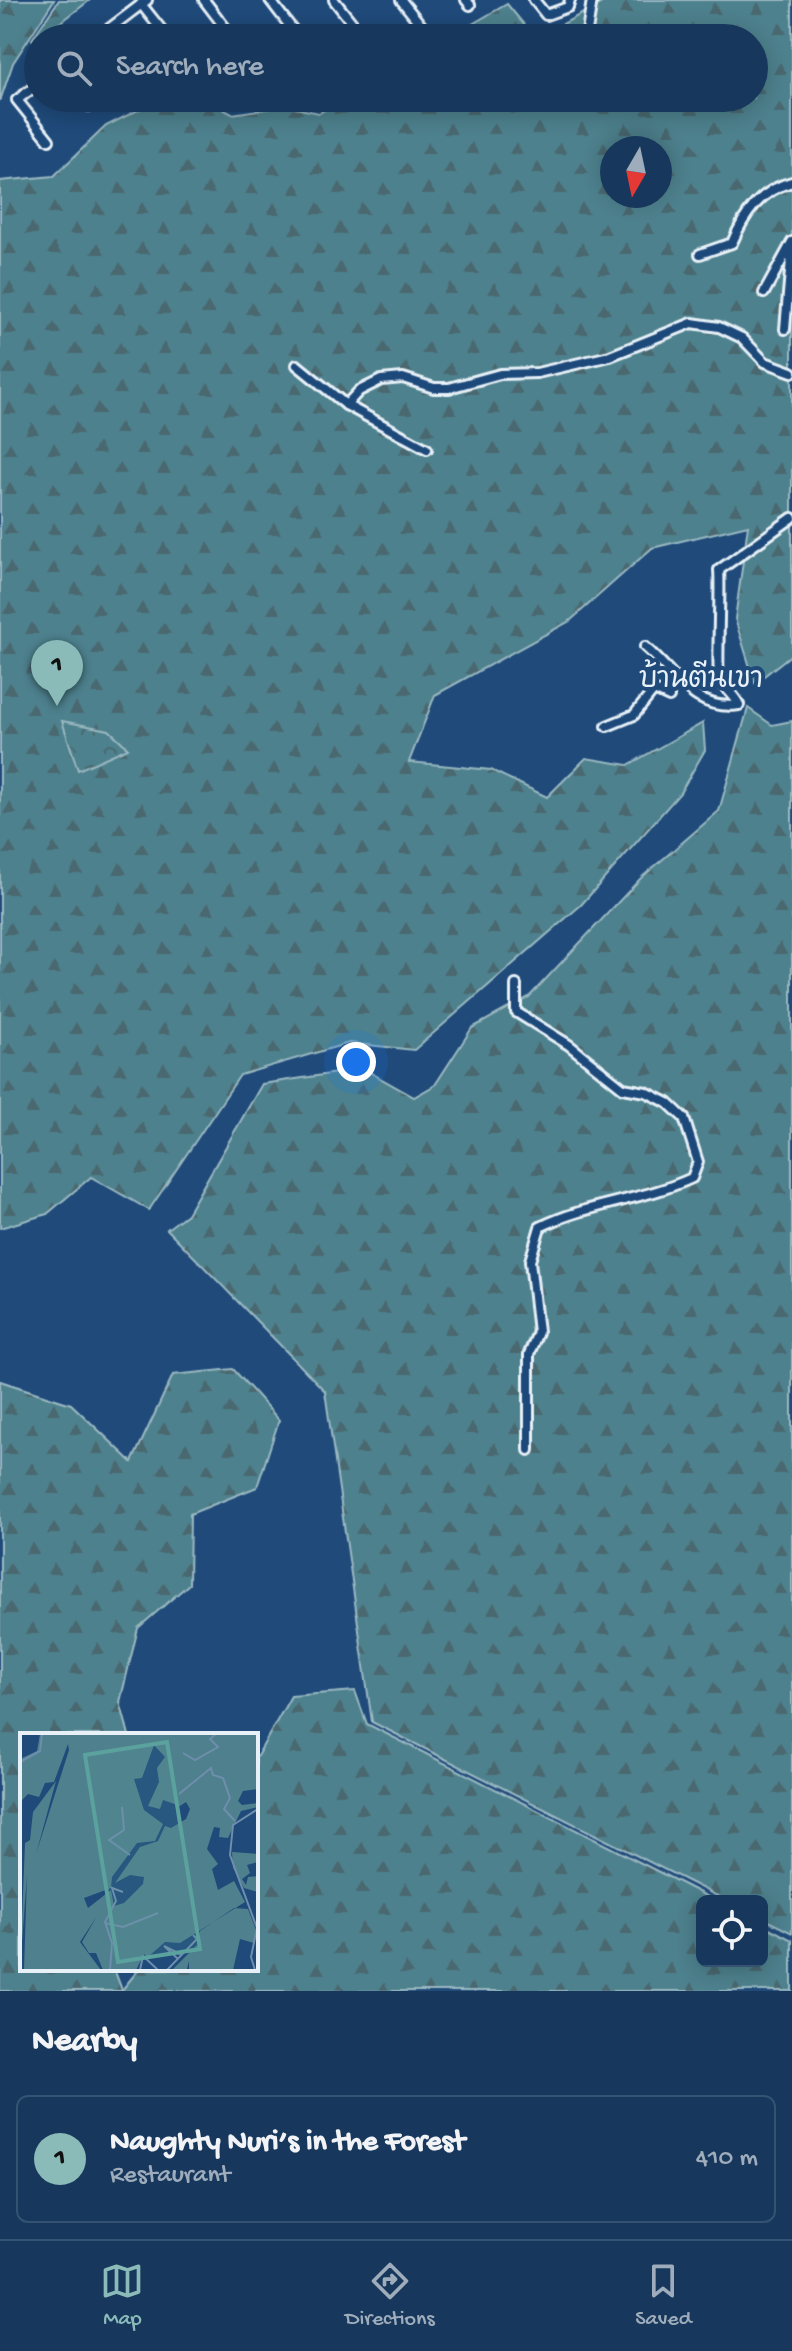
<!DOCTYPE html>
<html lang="en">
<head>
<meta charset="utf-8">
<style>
	:root { --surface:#17385c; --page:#244365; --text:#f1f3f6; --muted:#9eacbb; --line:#365272; --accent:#8bbbb9 }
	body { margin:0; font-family:"Gochi Hand","Playpen Sans Thai",sans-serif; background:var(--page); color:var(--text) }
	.controls { position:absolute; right:24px; bottom:24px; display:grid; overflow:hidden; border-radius:12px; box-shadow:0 4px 20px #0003 }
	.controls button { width:72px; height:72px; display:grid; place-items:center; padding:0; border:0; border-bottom:2px solid var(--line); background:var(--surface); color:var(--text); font:40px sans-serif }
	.compass { position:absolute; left:600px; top:136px; width:72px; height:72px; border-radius:50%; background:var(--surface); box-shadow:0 4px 20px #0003; rotate:189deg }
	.you { position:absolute; left:356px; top:1062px; width:28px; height:28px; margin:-20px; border:6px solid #fff; border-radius:50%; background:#1a73e8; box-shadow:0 0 0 12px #1a73e833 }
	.badge { display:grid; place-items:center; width:52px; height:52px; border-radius:50%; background:var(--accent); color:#111; font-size:26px; font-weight:700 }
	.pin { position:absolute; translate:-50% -66px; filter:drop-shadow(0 2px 4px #0008) }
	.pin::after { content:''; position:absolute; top:42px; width:28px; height:24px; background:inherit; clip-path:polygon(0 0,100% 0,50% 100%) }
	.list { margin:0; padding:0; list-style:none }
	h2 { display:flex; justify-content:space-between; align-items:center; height:104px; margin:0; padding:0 32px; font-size:34px }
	h2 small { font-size:26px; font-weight:400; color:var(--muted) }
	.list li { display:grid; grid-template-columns:52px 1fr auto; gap:24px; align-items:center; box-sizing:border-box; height:128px; margin:0 16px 16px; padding:0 16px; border:2px solid var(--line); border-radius:12px }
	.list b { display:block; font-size:30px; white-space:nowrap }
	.list p { margin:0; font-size:26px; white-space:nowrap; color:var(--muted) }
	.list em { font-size:26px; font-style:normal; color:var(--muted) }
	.icon { flex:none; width:44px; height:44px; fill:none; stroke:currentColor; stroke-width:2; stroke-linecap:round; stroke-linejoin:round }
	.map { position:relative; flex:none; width:792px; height:1991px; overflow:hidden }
	.search { position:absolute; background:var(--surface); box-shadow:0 4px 20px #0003; left:24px; right:24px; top:24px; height:88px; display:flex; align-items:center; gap:20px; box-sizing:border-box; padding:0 28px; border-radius:44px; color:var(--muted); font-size:30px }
	.sheet { height:248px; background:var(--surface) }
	nav { display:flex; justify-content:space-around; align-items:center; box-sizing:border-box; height:112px; border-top:2px solid var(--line); background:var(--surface); font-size:22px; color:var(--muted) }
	nav a { display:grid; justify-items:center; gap:4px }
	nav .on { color:var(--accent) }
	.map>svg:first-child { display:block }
	.forest { fill:url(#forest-firs); stroke:#9bb9c2; stroke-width:2; fill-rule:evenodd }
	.park { fill:url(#park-crowns); stroke:#9bb9c2; stroke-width:2 }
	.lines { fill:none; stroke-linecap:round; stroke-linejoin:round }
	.street-casing { stroke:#e8f1f8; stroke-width:14 }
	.street { stroke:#1f4a7a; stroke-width:8 }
	.labels { text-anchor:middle; stroke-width:8; stroke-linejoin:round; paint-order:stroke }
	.quarter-label { font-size:28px; fill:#e8f1f8; stroke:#1f4a7a }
	.inset-road { fill:none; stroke:#6f8dac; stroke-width:2 }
	.view { fill:#5ba19e; fill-opacity:0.15; stroke:#5ba19e; stroke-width:4 }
	.inset-edge { fill:none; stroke:#e8f1f8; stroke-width:4 }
</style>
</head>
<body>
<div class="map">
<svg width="792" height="1991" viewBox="0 0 792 1991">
	<defs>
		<pattern id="forest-firs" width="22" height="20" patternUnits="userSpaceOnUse" patternTransform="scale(2)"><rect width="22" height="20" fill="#4e818d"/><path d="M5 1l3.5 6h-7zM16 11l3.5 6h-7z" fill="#4a676f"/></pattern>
		<pattern id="park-crowns" width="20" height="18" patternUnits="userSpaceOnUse" patternTransform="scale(2)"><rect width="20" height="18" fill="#4e818d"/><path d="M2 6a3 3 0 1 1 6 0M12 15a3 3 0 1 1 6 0" fill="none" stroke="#4a676f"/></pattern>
	</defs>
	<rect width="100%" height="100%" fill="#1f4a7a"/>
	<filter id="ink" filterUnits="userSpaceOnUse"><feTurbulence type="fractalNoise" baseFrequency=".0125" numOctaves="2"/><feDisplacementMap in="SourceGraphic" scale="16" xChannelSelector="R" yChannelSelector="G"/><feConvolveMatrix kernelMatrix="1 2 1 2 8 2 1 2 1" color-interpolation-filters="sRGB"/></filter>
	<g filter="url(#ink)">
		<g class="forest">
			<path d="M0 0H54L13 63 0 101Z"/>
			<path d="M59 0H90L34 43 32 39Z"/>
			<path d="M607 0H792V654L755 683 735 619 748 525 652 548 570 621 435 695 409 762 491 770 547 797 586 758 628 765 703 723 705 750 680 793 581 905 414 1050 349 1043 240 1075 149 1210 91 1177 47 1214 0 1228V181L54 176 106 126 162 98H202L232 114 286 106 319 113 346 98H754V38H537ZM612 148H660V196H612Z"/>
			<path d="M507 4 535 38H448Z"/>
			<path d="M748 708 772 725 792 721V1933L762 1918V1901H727L372 1722 325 1391 167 1229 187 1214 262 1084 364 1069 414 1097 435 1085 472 1028 529 997 641 878 719 811Z"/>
			<path d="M233 1369 279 1420 257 1487 190 1514 189 1584 138 1628 120 1702 129 1735H22V1969H114L122 1990 139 1969H256V1758L291 1696 355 1691 367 1724 716 1901H702V1961H762V1924L792 1940V1991H0V1381L71 1404 132 1462 173 1375Z"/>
		</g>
		<path class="park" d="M62 721 109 730 128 748 78 770Z"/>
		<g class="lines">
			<g class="street-casing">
				<g id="street">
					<path d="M204 0 233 38"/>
					<path d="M270 0 299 38"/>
					<path d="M334 0 364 38"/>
					<path d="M401 0 425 30"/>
					<path d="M466 0 470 5"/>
					<path d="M534 0 546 15 568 7 570 0"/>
					<path d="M141 4 168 38"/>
					<path d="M97 38 147 0"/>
					<path d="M586 38 592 0"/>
					<path d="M38 84 17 100 49 140"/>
					<path d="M83 98 89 106"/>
					<path d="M700 254 732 243C744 215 760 190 792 182"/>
					<path d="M764 293 792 242"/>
					<path d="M785 329 792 248"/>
					<path d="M297 365 346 405 427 449"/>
					<path d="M346 405 359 391 381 380 403 378 434 388H449L500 374 537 373 610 356 692 323 719 327 742 338 765 362 792 372"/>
					<path d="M645 647C676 673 693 712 739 705 734 694 725 689 720 680 716 674 721 589 719 570L792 518"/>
					<path d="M607 726 634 715 654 690 669 697 668 680 672 675"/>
					<path d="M516 985V1012L569 1045 623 1088 646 1092 668 1103 684 1118 698 1162 692 1178C642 1201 589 1203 540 1227L530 1261 538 1332 529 1354V1450"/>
				</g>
			</g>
			<use href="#street" class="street"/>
		</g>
	</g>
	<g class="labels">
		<g class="quarter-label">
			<text x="701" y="687">บ้านตีนเขา</text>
		</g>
	</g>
	<g transform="translate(20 1733)">
		<rect width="238" height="238" fill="#1f4a7a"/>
		<path d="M20 1H238V56L223 58 218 68 222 72 238 70V74L221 78 208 105 199 104 200 95 194 94 187 116 198 131 192 136 198 157 214 148 225 169 160 210 145 209 128 224 124 221 116 237H83L76 220H69L62 209 77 183 60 209 81 237H4L7 142 0 236 5 110 10 107 13 79 36 48 16 121 49 17 48 11 34 49 25 50 19 64 8 61 0 69V26L17 18ZM134 12 145 24 137 35 139 49 128 73 140 76 143 67 160 73 166 69 170 76 166 86 151 95 145 93 138 108 120 114 95 150 110 142 124 144 123 151 104 170 94 173 91 157 68 175 64 165 91 155 92 144 117 110 135 108 143 91 124 77 114 46 122 45ZM212 119 238 121V129L227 132 230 140 222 146 226 152 228 144 238 143V159L224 155 213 135ZM214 175 228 176 236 197 234 210 220 206 213 237H169V228L167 236 152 237 177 212 180 198Z" fill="#4e818d" fill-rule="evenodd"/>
		<path class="inset-road" d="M163 20 175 27 198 14 190 6 196 1M0 29 20 18 22 1M159 61 191 35 193 42 203 45 210 65 204 76 215 88M102 74 104 97 89 107 110 122M85 190 103 194 138 180M158 226 144 213 162 222M90 237 92 210 85 189 96 168 92 155 103 159M120 237 123 223 138 237M147 237 177 206 173 202M235 237 231 224 237 195 210 122 213 92 238 76"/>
		<path class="view" d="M147 9 180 216 98 229 65 22Z"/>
		<rect width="238" height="238" class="inset-edge"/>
	</g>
</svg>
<div class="controls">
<button><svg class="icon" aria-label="locate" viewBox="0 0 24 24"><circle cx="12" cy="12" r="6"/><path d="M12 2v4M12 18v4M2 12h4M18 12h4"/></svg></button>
</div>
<svg class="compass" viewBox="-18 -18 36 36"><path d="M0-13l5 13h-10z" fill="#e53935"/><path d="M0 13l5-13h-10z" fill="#9eacbb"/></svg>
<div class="you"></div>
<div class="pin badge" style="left:57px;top:706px">1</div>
<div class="search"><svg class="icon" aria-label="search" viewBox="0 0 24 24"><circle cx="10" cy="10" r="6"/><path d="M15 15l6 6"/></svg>Search here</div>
</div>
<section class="sheet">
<h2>Nearby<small></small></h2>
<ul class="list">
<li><span class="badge">1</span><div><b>Naughty Nuri’s in the Forest</b><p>Restaurant</p></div><em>410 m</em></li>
</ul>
</section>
<nav>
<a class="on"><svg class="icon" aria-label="map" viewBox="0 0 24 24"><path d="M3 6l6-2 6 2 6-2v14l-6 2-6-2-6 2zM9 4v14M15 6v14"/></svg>Map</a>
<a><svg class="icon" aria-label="directions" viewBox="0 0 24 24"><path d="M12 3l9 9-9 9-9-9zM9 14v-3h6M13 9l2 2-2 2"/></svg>Directions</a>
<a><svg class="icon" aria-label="saved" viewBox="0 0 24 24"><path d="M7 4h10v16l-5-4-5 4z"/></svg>Saved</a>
</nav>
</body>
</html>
